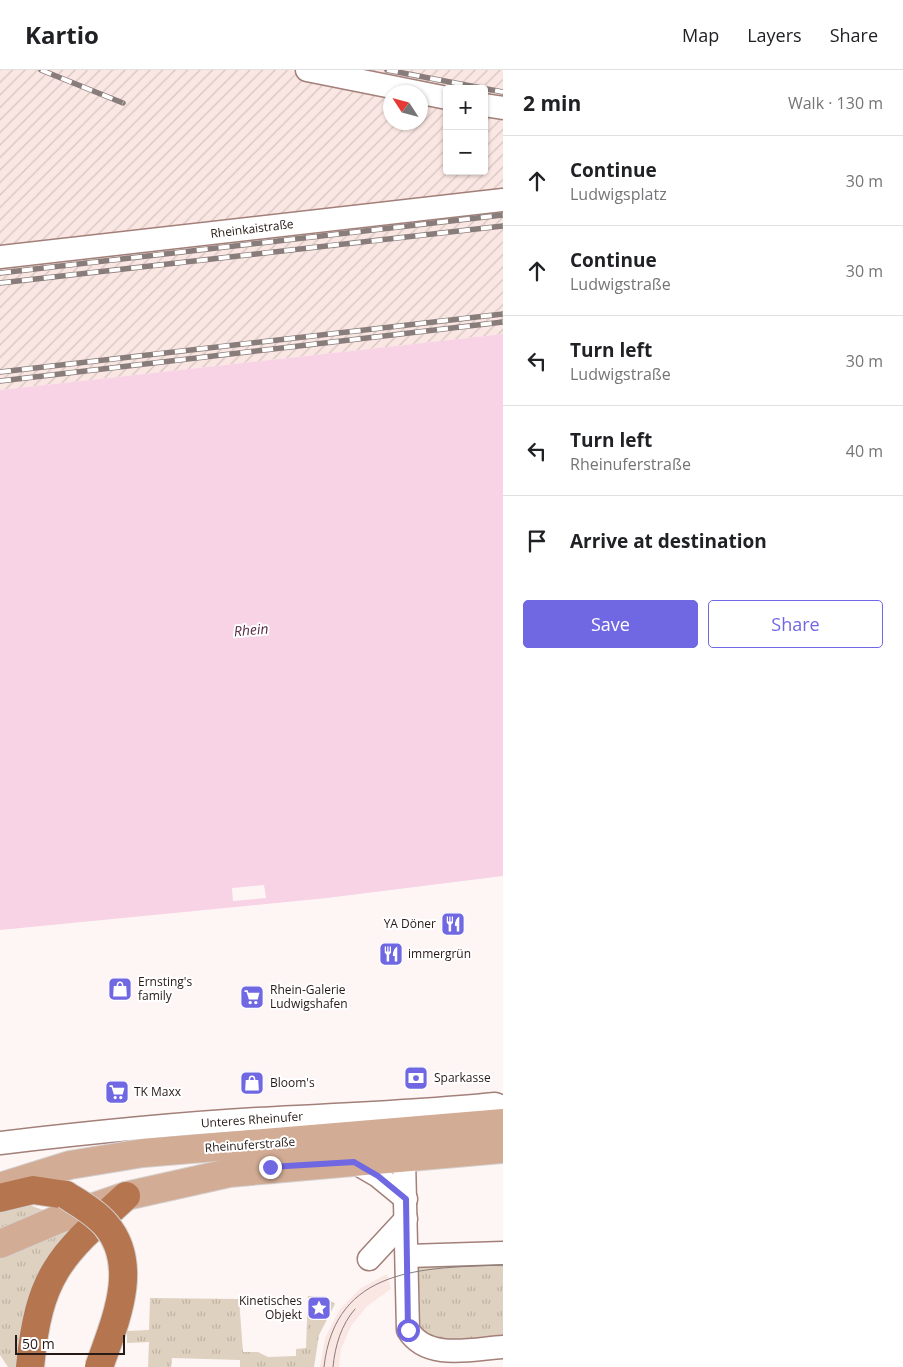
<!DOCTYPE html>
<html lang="en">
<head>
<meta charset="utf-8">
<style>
	:root { --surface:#fff; --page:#f6f6f6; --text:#202124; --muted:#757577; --line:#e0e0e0; --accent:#7068e2 }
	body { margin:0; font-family:"Open Sans",sans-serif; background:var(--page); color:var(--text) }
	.controls { position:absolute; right:15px; top:15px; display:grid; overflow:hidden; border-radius:5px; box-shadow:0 1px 4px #0004 }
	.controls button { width:45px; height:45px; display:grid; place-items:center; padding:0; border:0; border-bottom:1px solid var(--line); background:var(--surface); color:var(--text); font:25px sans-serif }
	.compass { position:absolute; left:383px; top:15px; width:45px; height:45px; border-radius:50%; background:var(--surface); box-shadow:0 1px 4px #0004; rotate:306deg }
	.scale { position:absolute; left:15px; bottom:12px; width:110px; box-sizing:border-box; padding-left:5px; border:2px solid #271916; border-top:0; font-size:14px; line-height:18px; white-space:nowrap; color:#271916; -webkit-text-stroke:4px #fff; paint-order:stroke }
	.stop { position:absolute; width:15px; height:15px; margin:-11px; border:4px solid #7068e2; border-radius:50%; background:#fff }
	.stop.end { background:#7068e2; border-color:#fff; box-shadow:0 1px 5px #0008 }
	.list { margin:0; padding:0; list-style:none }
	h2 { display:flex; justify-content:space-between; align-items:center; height:65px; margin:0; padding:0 20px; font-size:21px }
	h2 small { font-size:16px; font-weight:400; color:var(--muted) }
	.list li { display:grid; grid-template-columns:32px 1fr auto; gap:15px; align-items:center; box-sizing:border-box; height:90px; padding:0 20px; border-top:1px solid var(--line) }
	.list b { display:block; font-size:19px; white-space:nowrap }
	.list p { margin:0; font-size:16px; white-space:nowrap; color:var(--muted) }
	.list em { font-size:16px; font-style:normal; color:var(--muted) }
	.actions { display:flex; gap:10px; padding:15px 20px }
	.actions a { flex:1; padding:11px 0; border:1px solid var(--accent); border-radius:5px; text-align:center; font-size:18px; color:var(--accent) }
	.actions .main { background:var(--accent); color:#fff }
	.icon { flex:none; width:28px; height:28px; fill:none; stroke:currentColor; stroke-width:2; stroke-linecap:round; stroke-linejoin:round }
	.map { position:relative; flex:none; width:503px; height:1297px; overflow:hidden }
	header { display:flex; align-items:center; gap:30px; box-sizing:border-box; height:70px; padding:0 25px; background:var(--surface); border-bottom:1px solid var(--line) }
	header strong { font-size:24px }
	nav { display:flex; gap:28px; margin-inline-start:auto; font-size:18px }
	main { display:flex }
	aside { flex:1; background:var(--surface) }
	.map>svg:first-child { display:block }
	.built { fill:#fae6e2 }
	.industrial { fill:url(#industrial-furrows); fill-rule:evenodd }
	.grass { fill:url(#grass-tufts) }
	.water { fill:#f7d3e5 }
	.pier { fill:#fef6f4 }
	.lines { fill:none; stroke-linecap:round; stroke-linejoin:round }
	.minor-casing { stroke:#a37f79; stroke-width:25 }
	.major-casing { stroke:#d4d1d0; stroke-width:30 }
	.highway-casing { stroke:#d4d1d0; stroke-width:30 }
	.minor { stroke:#fff; stroke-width:22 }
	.major { stroke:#d3ac95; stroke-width:28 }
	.highway { stroke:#b5754e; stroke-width:28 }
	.tram { stroke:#887d7a; stroke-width:1 }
	.rail-casing { stroke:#887d7a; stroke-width:5.5 }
	.rail { stroke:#fff; stroke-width:4; stroke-dasharray:11; stroke-linecap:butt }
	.highway-bridge-casing { stroke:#d4d1d0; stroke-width:30; stroke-linecap:butt }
	.highway-bridge { stroke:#b5754e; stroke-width:28 }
	.route { stroke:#7068e2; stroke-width:6 }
	.labels { text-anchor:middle; stroke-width:4; stroke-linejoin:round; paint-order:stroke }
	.street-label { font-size:12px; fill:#271916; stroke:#fff }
	.poi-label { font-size:12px; fill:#271916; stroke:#fff; text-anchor:start }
	.water-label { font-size:14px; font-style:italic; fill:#592b44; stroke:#fff }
</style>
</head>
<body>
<header>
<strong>Kartio</strong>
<nav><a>Map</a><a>Layers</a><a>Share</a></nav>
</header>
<main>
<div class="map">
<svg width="503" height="1297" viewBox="0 0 503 1297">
	<defs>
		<pattern id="industrial-furrows" width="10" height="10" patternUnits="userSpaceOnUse" patternTransform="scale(1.25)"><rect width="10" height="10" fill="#fae6e2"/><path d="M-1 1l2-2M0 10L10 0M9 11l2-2" fill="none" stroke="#d6c5c1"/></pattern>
		<pattern id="grass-tufts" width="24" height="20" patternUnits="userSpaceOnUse" patternTransform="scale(1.25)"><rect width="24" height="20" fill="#dfd1bf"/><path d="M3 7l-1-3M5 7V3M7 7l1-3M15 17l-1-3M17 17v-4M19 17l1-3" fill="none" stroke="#bfb3a3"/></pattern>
	</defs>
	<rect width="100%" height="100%" fill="#fef6f4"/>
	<path class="built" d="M387 1204 391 1219 367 1236 351 1256 341 1279 339 1297H320L325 1268 340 1239 361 1218Z"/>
	<path class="industrial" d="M0 0H503V264L0 320ZM447 19H484V101H447ZM390 22H420V52H390Z"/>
	<g class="grass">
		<path d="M15 1130 46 1141 0 1162V1136Z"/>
		<path d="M83 1152 20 1297H8L0 1285V1186Z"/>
		<path d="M503 1183V1277L415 1271 408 1186Z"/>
		<path d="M308 1226H324L335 1234 319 1265 314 1297H240V1290L172 1288 171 1297H148L149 1272 127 1273V1261L149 1260 150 1228 239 1229 243 1282H258L268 1287 296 1286V1279L306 1278Z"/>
	</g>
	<path class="water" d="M503 264V806L327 828 0 860V320Z"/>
	<path class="pier" d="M264 815 266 828 233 831 232 818Z"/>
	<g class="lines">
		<g class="minor-casing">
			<g id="minor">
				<path d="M307 0 447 28"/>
				<path d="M484 35 503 38"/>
				<path d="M0 187 503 130"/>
				<path d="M0 1073C85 1063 171 1054 257 1049 336 1045 416 1042 495 1034L503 1037"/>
				<path d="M417 1078 404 1089 408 1260C427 1291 472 1279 503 1277"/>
				<path d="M354 1092 378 1106 406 1129"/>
				<path d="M408 1186 503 1183"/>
				<path d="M369 1189 406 1149"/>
			</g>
		</g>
		<g class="major-casing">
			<g id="major">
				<path d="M0 1117 70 1095 143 1083 503 1053"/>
				<path d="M0 1174 59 1149 126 1126 229 1103 503 1079"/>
			</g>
		</g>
		<g class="highway-casing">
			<g id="highway">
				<path d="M0 1128 33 1120 66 1125"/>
				<path d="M30 1297C39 1204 59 1187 126 1126"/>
			</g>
		</g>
		<use href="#minor" class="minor"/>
		<use href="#major" class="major"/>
		<use href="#highway" class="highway"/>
		<g class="tram">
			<path d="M324 1297C335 1196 424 1198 503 1195"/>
			<path d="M333 1297C335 1276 341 1255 355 1239"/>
		</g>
		<g class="rail-casing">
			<g id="rail">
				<path d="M41 0 123 33"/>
				<path d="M387 0 503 22"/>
				<path d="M0 203 503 145"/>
				<path d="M0 213 503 156"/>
				<path d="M0 302 503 244"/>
				<path d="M0 311 503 252"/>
			</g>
		</g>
		<use href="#rail" class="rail"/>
		<g class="highway-bridge-casing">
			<path id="highway-bridge" d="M66 1125C80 1134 95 1142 106 1155 141 1196 114 1254 99 1297"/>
		</g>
		<use href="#highway-bridge" class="highway-bridge"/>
	</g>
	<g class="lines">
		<path class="route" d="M270 1097 354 1092 378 1106 406 1129 408 1260"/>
	</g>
	<defs>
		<g id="restaurant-square" transform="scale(1.25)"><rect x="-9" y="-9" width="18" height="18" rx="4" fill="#7068e2" stroke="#fff"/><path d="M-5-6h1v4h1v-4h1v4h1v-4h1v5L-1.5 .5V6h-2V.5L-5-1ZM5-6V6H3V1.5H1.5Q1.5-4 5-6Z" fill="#fff"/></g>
		<g id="shop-square" transform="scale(1.25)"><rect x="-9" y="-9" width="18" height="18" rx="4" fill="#7068e2" stroke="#fff"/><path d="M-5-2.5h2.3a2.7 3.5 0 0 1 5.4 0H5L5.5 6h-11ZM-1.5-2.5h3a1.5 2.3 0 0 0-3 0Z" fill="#fff"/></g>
		<g id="supermarket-square" transform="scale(1.25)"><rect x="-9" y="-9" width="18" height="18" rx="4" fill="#7068e2" stroke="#fff"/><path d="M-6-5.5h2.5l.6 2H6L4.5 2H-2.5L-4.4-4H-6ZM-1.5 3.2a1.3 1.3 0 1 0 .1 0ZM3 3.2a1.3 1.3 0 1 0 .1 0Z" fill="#fff"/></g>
		<g id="bank-square" transform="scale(1.25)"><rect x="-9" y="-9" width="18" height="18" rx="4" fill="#7068e2" stroke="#fff"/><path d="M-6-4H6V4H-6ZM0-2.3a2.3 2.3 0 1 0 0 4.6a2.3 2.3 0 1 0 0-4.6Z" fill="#fff"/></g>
		<g id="sight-square" transform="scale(1.25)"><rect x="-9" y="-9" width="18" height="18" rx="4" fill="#7068e2" stroke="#fff"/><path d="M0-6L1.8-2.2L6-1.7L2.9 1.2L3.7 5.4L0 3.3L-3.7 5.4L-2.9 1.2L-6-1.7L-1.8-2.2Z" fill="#fff"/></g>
	</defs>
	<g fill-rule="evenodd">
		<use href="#restaurant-square" x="453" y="854"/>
		<use href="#restaurant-square" x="391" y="884"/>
		<use href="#shop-square" x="120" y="919"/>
		<use href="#supermarket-square" x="252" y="927"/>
		<use href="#bank-square" x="416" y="1008"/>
		<use href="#shop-square" x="252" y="1013"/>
		<use href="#supermarket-square" x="117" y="1022"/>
		<use href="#sight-square" x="319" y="1238"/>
	</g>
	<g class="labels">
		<g class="street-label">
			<text transform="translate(252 159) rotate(-7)" y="4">Rheinkaistraße</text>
			<text transform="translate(252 1050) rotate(-4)" y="4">Unteres Rheinufer</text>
			<text transform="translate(250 1075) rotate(-4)" y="4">Rheinuferstraße</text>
		</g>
		<g class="poi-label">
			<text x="436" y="858" text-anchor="end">YA Döner</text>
			<text x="408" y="888">immergrün</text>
			<text x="138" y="916">Ernsting's<tspan x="138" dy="14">family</tspan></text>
			<text x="270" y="924">Rhein-Galerie<tspan x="270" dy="14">Ludwigshafen</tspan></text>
			<text x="434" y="1012">Sparkasse</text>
			<text x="270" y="1017">Bloom's</text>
			<text x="134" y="1026">TK Maxx</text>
			<text x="302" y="1235" text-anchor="end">Kinetisches<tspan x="302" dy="14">Objekt</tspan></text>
		</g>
		<g class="water-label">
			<text transform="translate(251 560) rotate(-5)" y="5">Rhein</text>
		</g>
	</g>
</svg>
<div class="controls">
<button>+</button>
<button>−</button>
</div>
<svg class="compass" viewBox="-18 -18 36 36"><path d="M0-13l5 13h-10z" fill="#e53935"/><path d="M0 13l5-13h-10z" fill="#757577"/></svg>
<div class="scale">50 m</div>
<div class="stop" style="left:408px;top:1260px"></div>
<div class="stop end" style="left:270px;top:1097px"></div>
</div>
<aside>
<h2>2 min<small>Walk · 130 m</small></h2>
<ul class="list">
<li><svg class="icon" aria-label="ahead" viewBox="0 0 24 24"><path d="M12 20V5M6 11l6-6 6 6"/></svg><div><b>Continue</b><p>Ludwigsplatz</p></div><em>30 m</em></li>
<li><svg class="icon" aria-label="ahead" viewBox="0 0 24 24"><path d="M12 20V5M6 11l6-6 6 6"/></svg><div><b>Continue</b><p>Ludwigstraße</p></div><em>30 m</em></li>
<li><svg class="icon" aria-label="left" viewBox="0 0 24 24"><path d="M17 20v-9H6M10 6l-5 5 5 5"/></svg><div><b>Turn left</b><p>Ludwigstraße</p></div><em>30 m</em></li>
<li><svg class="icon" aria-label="left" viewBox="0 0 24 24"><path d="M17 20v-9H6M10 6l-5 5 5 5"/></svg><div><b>Turn left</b><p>Rheinuferstraße</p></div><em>40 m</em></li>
<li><svg class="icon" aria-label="arrive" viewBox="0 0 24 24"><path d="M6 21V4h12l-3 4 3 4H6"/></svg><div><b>Arrive at destination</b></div></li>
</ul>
<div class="actions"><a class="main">Save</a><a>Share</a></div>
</aside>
</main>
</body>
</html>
